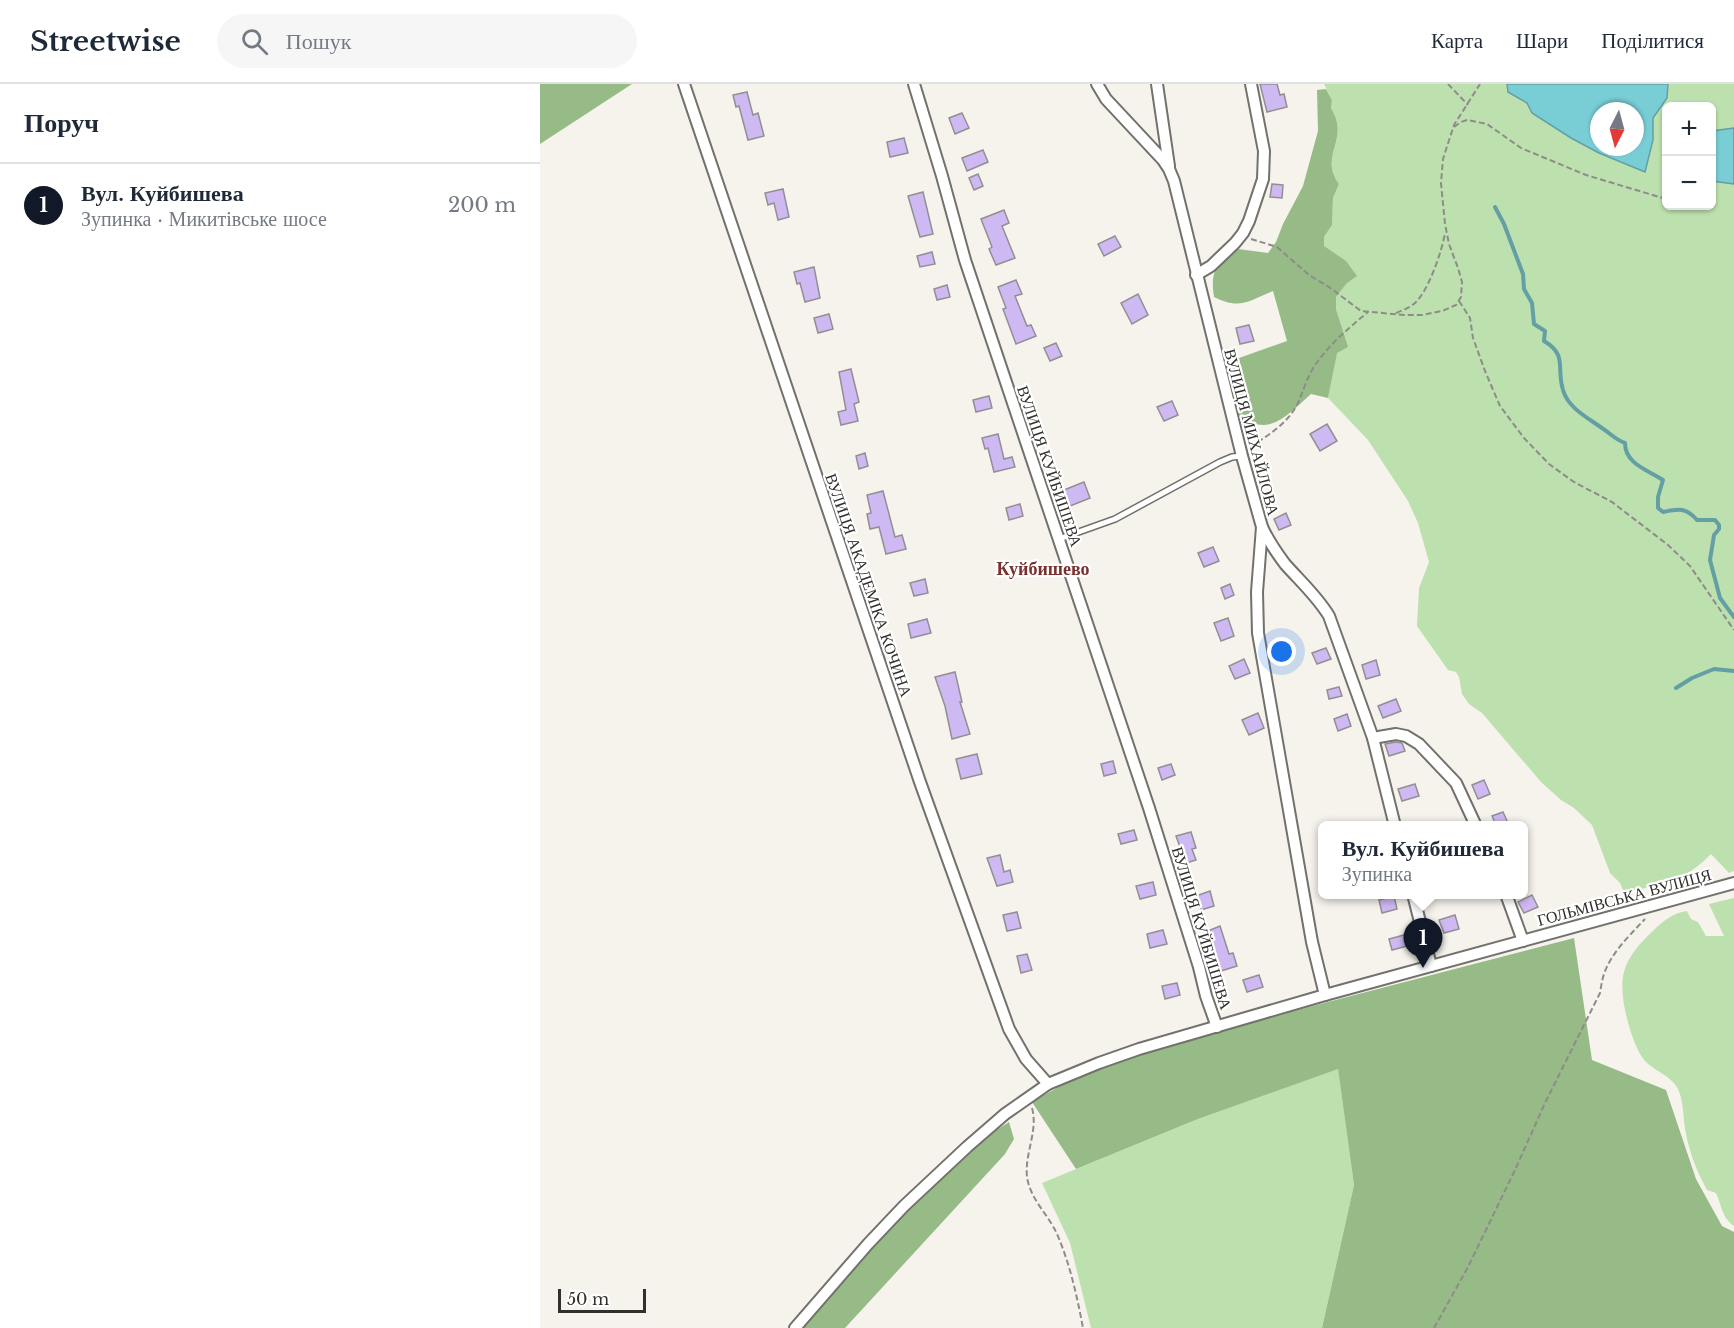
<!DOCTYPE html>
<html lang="uk">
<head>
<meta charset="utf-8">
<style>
	:root { --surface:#fff; --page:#f6f6f7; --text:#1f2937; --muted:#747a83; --line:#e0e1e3; --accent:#111827 }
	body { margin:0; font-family:"Libre Baskerville",serif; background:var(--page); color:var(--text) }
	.controls { position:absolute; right:18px; top:18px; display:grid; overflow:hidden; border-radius:9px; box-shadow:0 2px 4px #0004 }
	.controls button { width:54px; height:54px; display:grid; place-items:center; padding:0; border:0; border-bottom:2px solid var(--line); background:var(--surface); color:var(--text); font:30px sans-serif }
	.compass { position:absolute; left:1050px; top:18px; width:54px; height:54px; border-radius:50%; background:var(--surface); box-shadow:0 2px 4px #0004; rotate:186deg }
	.scale { position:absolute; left:18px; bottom:15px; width:88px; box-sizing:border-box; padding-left:6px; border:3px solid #31302e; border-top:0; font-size:16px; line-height:21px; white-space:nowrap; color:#31302e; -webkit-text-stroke:4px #fff; paint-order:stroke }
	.you { position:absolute; left:742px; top:568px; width:21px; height:21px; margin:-15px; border:4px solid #fff; border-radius:50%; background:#1a73e8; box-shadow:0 0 0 9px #1a73e833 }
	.badge { display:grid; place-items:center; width:39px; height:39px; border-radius:50%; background:var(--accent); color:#fff; font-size:20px; font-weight:700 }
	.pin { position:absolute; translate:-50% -50px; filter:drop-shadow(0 2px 3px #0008) }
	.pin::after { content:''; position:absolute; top:32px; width:21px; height:18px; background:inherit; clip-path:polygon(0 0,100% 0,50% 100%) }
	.popup { position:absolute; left:778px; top:737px; width:210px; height:78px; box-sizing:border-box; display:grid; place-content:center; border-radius:9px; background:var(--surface); filter:drop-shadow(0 2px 4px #0005); font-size:20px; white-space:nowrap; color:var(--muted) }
	.popup b { font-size:22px; color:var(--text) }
	.popup::after { content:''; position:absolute; left:50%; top:100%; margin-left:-12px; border:12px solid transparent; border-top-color:var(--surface) }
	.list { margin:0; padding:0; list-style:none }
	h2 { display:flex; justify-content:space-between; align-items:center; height:78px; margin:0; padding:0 24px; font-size:26px }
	h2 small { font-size:20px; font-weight:400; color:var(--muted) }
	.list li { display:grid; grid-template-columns:39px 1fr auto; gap:18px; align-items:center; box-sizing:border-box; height:84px; padding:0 24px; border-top:2px solid var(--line) }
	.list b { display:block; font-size:22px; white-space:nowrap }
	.list p { margin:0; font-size:20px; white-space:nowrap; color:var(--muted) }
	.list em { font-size:20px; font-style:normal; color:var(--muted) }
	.icon { flex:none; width:33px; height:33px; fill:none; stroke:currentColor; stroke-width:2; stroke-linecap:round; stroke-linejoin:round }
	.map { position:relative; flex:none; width:1194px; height:1244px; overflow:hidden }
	header { display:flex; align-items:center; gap:36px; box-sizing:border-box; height:84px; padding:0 30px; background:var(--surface); border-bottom:2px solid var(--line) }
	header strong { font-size:28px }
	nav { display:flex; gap:33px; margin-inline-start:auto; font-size:21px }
	.search { width:420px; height:54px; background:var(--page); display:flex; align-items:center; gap:15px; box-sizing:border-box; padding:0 21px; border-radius:33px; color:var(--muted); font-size:22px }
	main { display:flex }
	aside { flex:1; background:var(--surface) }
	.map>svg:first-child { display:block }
	.green { fill:#bde1ae; fill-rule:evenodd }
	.forest { fill:#96bb87 }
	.water { fill:#79ced6; stroke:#639fa4; stroke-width:1.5; fill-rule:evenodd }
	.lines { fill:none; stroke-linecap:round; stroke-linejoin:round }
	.stream { stroke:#639fa4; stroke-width:4 }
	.building { fill:#cfb9f3; stroke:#918f94; stroke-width:1.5 }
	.lane-casing { stroke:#73716c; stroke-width:8 }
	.street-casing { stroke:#73716c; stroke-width:14 }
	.path { stroke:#8e8c89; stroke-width:2; stroke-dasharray:6 3; stroke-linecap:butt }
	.lane { stroke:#fff; stroke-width:5 }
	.street { stroke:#fff; stroke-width:10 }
	.labels { text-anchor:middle; stroke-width:4.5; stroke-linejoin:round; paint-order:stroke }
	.street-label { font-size:16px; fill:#31302e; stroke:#fff }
	.neighbourhood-label { font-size:18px; font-weight:bold; fill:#78312e; stroke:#fff }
</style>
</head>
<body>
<header>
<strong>Streetwise</strong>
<div class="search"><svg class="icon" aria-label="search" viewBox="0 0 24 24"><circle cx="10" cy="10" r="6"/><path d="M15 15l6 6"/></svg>Пошук</div>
<nav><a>Карта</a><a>Шари</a><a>Поділитися</a></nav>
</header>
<main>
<aside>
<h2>Поруч<small></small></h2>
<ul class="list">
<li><span class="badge">1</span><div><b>Вул. Куйбишева</b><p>Зупинка · Микитівське шосе</p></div><em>200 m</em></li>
</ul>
</aside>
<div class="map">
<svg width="1194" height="1244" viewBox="0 0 1194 1244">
	<rect width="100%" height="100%" fill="#f6f3ed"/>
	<g class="green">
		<path d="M784 0H1194V787L1189 789 1171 770C1145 797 1120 802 1084 808L1080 799 1070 789 1052 741 1034 724 1021 716 1001 698 942 629 929 620 922 610 919 593 916 588 908 586 877 542 879 504 889 478 878 439 868 417 828 356 788 314 801 241 796 225V213L807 199 784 162V153L792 141 793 114 799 100C778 71 811 56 791 24L792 16ZM1126 22H1172V122H1126ZM1059 27H1095V63H1059Z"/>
		<path d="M1194 814V1142C1182 1134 1182 1122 1176 1109L1167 1106C1157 1088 1150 1070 1146 1050 1143 1036 1144 1018 1138 1005 1129 988 1108 987 1099 968 1089 948 1078 909 1084 888 1088 872 1101 858 1113 847 1123 837 1133 829 1147 827L1151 835 1158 838 1166 852H1184L1169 820Z"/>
		<path d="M798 984 814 1101 782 1244H551L530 1159 502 1099 658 1035Z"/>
	</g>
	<g class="forest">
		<path d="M0 0H92L0 60Z"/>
		<path d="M786 5 792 16 791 24C811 56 778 71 799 100L793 114 792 141 784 153V162L806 177 817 192 807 199 796 213V225L808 263 797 269 788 314 771 310C758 321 742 340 724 341 714 341 705 336 697 332L685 279 747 257 733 207C708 217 700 226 674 213 670 186 676 180 698 165L728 169 736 158 743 140 763 102 778 47 777 6Z"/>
		<path d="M1034 854 1052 976 1126 1006 1156 1095 1182 1142 1194 1148V1244H782L814 1101 798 985 658 1035 536 1085 492 1018 543 989 601 969 680 946Z"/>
		<path d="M469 1038 474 1055 465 1070 305 1244H261L332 1159 388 1105 447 1052Z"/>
	</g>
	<g class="water">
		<path d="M967 0H1128L1127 14 1113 34V56L1105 88 1059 69 1031 54 992 29 987 19 968 8ZM1059 27H1095V63H1059Z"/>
		<path d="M1194 44V100L1172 97V47Z"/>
	</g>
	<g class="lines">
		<g class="stream">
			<path d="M955 123 964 140 983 190 984 205 992 219 994 240 1005 247 1004 257C1028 271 1016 284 1023 306 1028 324 1048 334 1062 344 1071 350 1076 356 1085 359 1085 380 1108 386 1123 396L1118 413V424L1123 428C1138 425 1146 423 1157 436H1175L1179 441V445L1174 451 1170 476 1180 514 1194 533"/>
			<path d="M1136 604 1152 594 1174 585 1194 587"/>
		</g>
	</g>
	<g class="building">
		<path d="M720 0H737L740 11 744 10 747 23 727 28Z"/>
		<path d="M207 8 213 31 218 29 224 52 208 56 199 22 196 23 193 11Z"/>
		<path d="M422 29 429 44 415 50 409 34Z"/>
		<path d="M364 54 368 69 350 73 347 58Z"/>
		<path d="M443 66 448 78 427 87 422 74Z"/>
		<path d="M438 90 443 102 434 106 429 94Z"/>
		<path d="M732 100 743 101 742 114 730 113Z"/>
		<path d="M243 105 249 133 238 136 234 119 228 121 225 109Z"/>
		<path d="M383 108 393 150 380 153 368 112Z"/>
		<path d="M464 126 469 139 462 142 475 174 456 181 449 165 452 163 441 135Z"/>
		<path d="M575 152 581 163 564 172 558 160Z"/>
		<path d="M392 168 395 180 380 183 377 172Z"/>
		<path d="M274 183 280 214 265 218 260 199 257 200 254 188Z"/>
		<path d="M476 196 482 210 475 212 487 242 491 241 496 252 476 260 463 225 466 224 458 203Z"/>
		<path d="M407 201 410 213 397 216 394 205Z"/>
		<path d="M598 210 608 231 592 240 581 219Z"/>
		<path d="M289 230 293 245 278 249 274 234Z"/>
		<path d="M709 241 714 257 700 260 696 244Z"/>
		<path d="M516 259 522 272 510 277 504 264Z"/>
		<path d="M311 285 319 318 314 320 318 337 301 341 298 328 306 326 299 288Z"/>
		<path d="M449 312 452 324 436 328 433 316Z"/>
		<path d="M632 317 638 331 624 337 617 323Z"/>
		<path d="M787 340 797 357 780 367 770 350Z"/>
		<path d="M458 350 464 375 472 373 475 383 454 388 448 364 445 365 442 354Z"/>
		<path d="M325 369 328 382 319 385 316 372Z"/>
		<path d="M544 398 550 414 530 422 524 406Z"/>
		<path d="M343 407 355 453 362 451 366 465 346 470 339 443 330 445 327 430 331 429 327 411Z"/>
		<path d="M480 420 483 432 469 436 466 424Z"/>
		<path d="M746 429 751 441 739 446 734 435Z"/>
		<path d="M673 463 679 477 664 483 658 469Z"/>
		<path d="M385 495 388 509 374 512 370 499Z"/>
		<path d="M690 500 694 511 685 515 681 504Z"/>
		<path d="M688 534 694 552 681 557 674 539Z"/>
		<path d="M387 535 391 549 371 554 368 540Z"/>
		<path d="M786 564 791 575 777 580 772 569Z"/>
		<path d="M704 575 710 589 695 595 689 582Z"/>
		<path d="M836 576 840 591 826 595 822 581Z"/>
		<path d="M415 588 422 618H420L430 650 412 655 405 622 395 593Z"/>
		<path d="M799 603 802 612 789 615 787 606Z"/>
		<path d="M856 615 861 627 843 634 838 622Z"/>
		<path d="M718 629 724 644 709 651 702 636Z"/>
		<path d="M807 630 811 642 798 647 794 635Z"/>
		<path d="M856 658 862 659 865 667 849 672 845 660Z"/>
		<path d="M437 670 442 690 421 695 416 675Z"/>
		<path d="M573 677 576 689 564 692 561 680Z"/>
		<path d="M631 680 635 691 622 696 618 684Z"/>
		<path d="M944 696 950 710 938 715 932 701Z"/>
		<path d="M875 700 879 712 862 717 858 705Z"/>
		<path d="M963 728 968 739 956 741 952 732Z"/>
		<path d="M594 746 597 756 581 760 578 750Z"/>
		<path d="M651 748 656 764 652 765 656 776 646 779 636 752Z"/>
		<path d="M460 771 464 788 470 786 473 798 457 802 447 774Z"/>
		<path d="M613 798 616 811 600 815 596 802Z"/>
		<path d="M670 807 674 822 661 826 656 812Z"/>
		<path d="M992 811 998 823 984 829 978 818Z"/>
		<path d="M854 812 857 825 842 829 839 816Z"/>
		<path d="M477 828 481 844 467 847 463 831Z"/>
		<path d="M915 831 919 845 904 849 899 836Z"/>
		<path d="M680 842 689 870 693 869 697 882 681 887 668 847Z"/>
		<path d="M623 846 627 860 610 864 607 850Z"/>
		<path d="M864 851 867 862 852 866 849 855Z"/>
		<path d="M487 870 492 886 481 889 477 872Z"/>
		<path d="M719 891 723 903 707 908 703 896Z"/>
		<path d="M637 899 640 911 625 915 622 902Z"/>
	</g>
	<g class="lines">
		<g class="lane-casing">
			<path id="lane" d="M519 455 575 435 680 378 692 373 702 372"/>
		</g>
		<g class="street-casing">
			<g id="street">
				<path d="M144 0 380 698 469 945 486 975 508 1000"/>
				<path d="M374 0 402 92 425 176 609 724 659 883 666 912 677 943"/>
				<path d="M557 0 566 15 623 76 629 85 634 97 702 372 722 443 717 508 718 549 772 858 785 911"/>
				<path d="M617 0 629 82"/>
				<path d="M656 191 671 182 695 159 703 149 709 137 723 95 724 67 711 0"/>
				<path d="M722 443C728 456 736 468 745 480 760 497 777 512 789 532L833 654 855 742"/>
				<path d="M833 654 856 650 866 652 879 660 916 699 936 742"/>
				<path d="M873 810 891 882"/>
				<path d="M966 810 983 857"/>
				<path d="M255 1244 328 1160 364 1122 427 1063 465 1030 508 1000 559 979 599 965 785 911 1194 799"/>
			</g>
		</g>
		<g class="path">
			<path d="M908 0 928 21"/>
			<path d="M914 43 921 38 927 36 947 40 981 64 1046 91 1126 115"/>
			<path d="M711 155 737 163 769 191 789 203 821 227 864 231H882L902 227 916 221 921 213 922 198 918 184 909 160 905 140 901 99 903 75 914 41 940 0"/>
			<path d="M919 217 930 234 933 254 945 287 960 322 984 354 1009 380 1034 398 1072 418 1128 461 1150 482 1194 546"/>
			<path d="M856 229C863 226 870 224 876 218 889 205 902 167 905 149"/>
			<path d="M710 363C729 351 748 339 758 319 764 305 768 290 778 277 792 258 810 243 828 228"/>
			<path d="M492 1024C499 1048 482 1074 488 1098 493 1118 509 1132 517 1150 530 1180 537 1212 543 1244"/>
			<path d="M894 1244 928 1183 975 1086 1005 1019 1060 909C1061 903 1062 896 1064 890 1071 869 1090 851 1105 835"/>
		</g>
		<use href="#lane" class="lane"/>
		<use href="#street" class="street"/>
	</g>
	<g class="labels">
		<g class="street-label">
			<text transform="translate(712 348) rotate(75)" y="6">ВУЛИЦЯ МИХАЙЛОВА</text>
			<text transform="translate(510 382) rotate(71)" y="6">ВУЛИЦЯ КУЙБИШЕВА</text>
			<text transform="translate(329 501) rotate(71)" y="6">ВУЛИЦЯ АКАДЕМІКА КОЧИНА</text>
			<text transform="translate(1084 813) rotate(-15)" y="6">ГОЛЬМІВСЬКА ВУЛИЦЯ</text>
			<text transform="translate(662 844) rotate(73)" y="6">ВУЛИЦЯ КУЙБИШЕВА</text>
		</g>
		<g class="neighbourhood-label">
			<text x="503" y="491">Куйбишево</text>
		</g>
	</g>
</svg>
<div class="controls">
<button>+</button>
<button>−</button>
</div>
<svg class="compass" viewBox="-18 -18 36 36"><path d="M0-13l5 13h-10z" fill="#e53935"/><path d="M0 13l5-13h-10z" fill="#747a83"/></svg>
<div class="scale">50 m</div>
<div class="you"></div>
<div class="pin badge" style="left:883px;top:884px">1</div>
<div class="popup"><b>Вул. Куйбишева</b>Зупинка</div>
</div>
</main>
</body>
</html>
